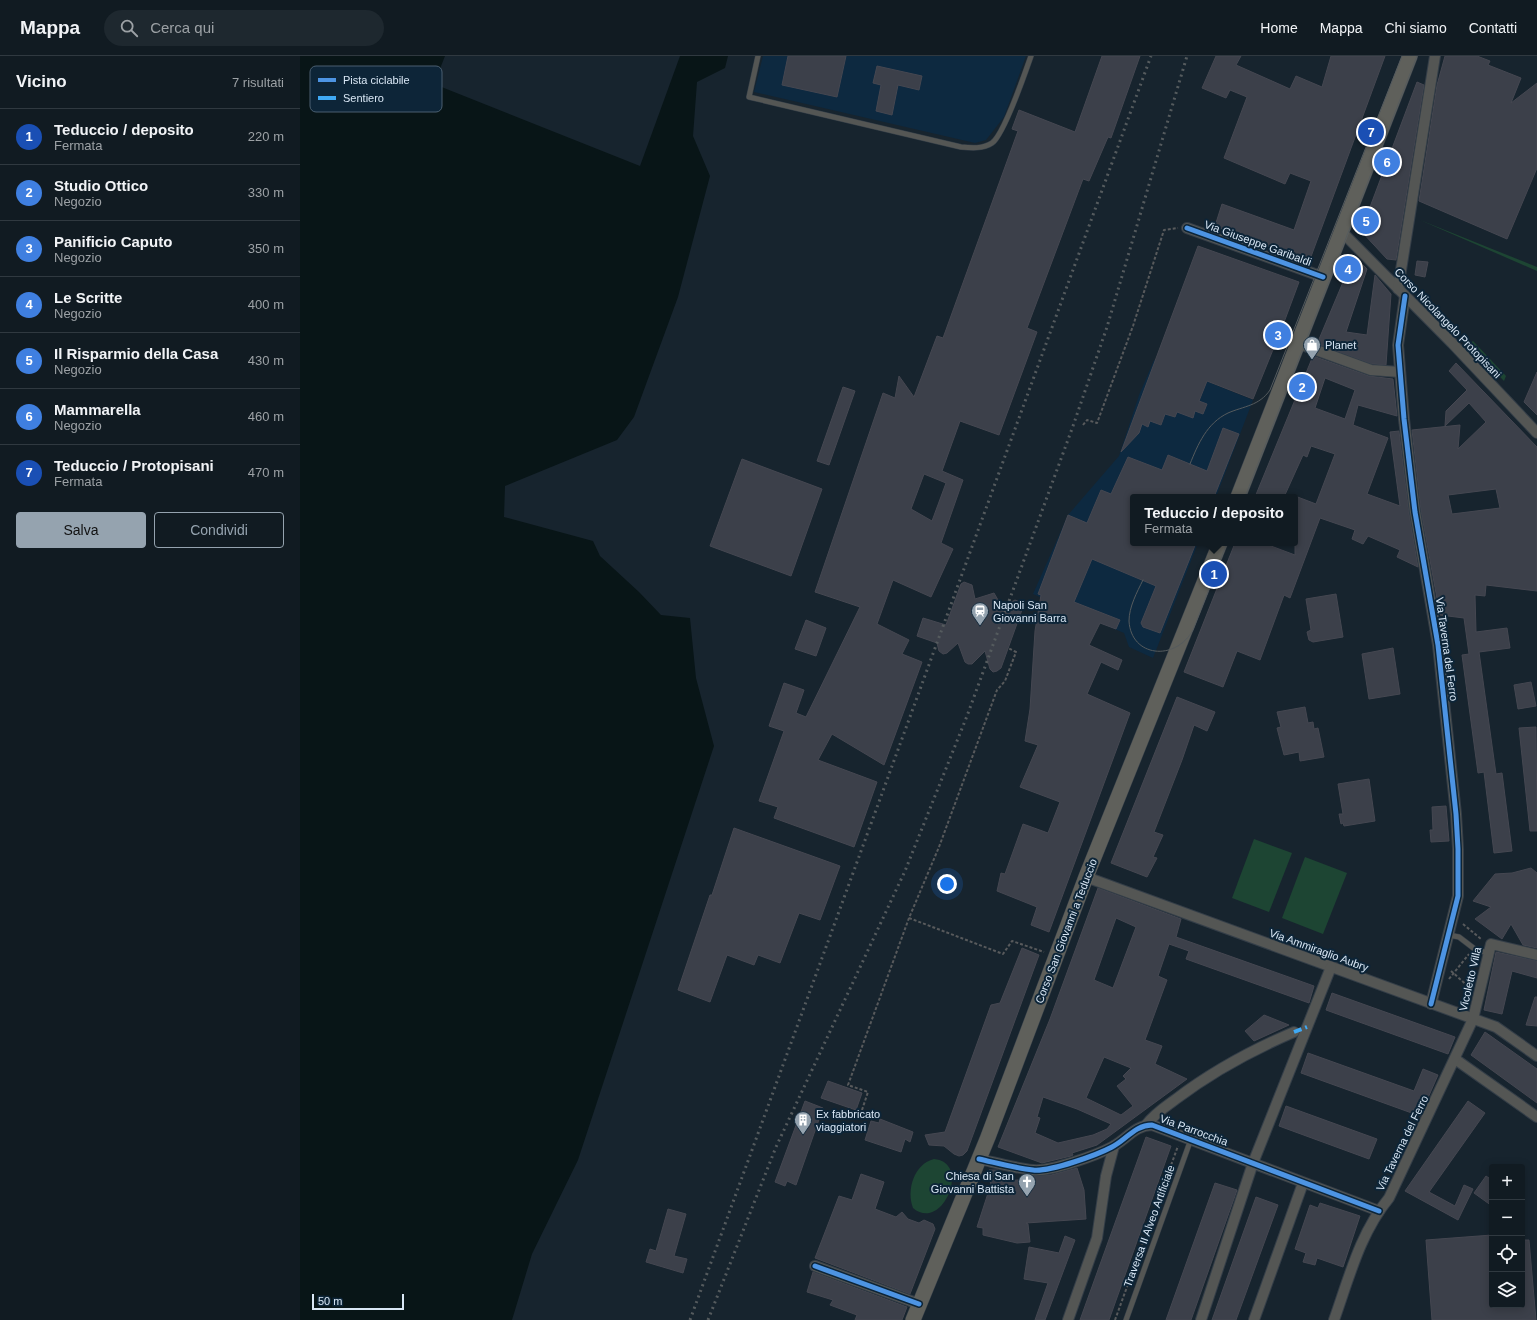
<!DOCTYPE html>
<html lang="it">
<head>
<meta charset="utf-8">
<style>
	:root { --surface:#111b22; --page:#1e282f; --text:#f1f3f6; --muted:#9ca1a5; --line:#303940; --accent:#95a3af }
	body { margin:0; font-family:Helvetica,sans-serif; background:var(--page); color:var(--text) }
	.controls { position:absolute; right:12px; bottom:12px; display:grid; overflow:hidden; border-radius:4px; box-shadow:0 2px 10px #0003 }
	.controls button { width:36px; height:36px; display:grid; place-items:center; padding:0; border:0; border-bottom:1px solid var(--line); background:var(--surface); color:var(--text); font:20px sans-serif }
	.scale { position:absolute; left:12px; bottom:10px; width:92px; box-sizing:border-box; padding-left:4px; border:2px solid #d9e7f5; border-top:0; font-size:11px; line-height:14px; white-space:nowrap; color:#d9e7f5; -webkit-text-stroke:3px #0d2538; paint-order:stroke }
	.you { position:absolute; left:647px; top:828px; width:14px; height:14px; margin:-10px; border:3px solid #fff; border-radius:50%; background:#1a73e8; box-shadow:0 0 0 6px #1a73e833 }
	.badge { display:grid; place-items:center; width:26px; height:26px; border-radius:50%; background:var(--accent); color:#fff; font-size:13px; font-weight:700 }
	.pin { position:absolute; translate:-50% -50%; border:2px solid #fff; box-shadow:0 1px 4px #0006 }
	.popup { position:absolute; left:830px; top:438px; width:168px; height:52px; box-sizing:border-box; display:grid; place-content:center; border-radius:4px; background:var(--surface); filter:drop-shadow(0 1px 3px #0005); font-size:13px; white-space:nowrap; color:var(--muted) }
	.popup b { font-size:15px; color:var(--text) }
	.popup::after { content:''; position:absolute; left:50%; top:100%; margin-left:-8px; border:8px solid transparent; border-top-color:var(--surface) }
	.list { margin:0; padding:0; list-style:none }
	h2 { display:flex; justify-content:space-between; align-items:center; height:52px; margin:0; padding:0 16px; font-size:17px }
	h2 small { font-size:13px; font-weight:400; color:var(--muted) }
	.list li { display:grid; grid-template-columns:26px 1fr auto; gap:12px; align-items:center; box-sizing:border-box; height:56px; padding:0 16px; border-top:1px solid var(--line) }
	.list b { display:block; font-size:15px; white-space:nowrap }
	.list p { margin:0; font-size:13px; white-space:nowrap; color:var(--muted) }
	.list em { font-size:13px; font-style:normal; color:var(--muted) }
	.actions { display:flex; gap:8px; padding:12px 16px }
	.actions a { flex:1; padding:9px 0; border:1px solid var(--accent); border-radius:4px; text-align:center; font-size:14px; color:var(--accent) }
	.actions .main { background:var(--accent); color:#111 }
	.icon { flex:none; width:22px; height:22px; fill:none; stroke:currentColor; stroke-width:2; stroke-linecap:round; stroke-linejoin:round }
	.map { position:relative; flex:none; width:1237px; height:1264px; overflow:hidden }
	header { display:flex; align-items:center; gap:24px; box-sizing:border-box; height:56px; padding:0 20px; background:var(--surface); border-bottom:1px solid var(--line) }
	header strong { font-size:19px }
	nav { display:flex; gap:22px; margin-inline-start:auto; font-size:14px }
	.search { width:280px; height:36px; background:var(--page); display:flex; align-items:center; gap:10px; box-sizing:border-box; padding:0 14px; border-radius:22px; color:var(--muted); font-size:15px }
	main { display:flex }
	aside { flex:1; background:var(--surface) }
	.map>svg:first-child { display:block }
	.built { fill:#0d2940 }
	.green { fill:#1d4533 }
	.water { fill:#081517 }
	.building { fill:#3c404a; stroke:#454751; fill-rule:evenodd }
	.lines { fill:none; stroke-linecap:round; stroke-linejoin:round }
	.service-casing { stroke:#343e48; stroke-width:6 }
	.minor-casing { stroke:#343e48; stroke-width:12 }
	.primary-casing { stroke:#343e48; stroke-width:16 }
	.path { stroke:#585a5c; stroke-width:2; stroke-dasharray:3 2; stroke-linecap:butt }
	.service { stroke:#545654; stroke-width:5 }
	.minor { stroke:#545654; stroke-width:10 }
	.primary { stroke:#5f605b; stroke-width:15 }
	.tram { stroke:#555b5e; stroke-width:1 }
	.rail { stroke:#555b5e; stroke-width:3; stroke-dasharray:2 4; stroke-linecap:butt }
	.quiet { stroke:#3fa9f5; stroke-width:4; stroke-dasharray:8 4; stroke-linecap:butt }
	.cycleway-casing { stroke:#0d2538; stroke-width:8 }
	.cycleway { stroke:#4d94e3; stroke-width:5 }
	.labels { text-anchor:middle; stroke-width:4; stroke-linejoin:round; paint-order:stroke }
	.street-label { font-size:11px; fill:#d9e7f5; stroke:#0d2538 }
	.poi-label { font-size:11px; fill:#d9e7f5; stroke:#0d2538; text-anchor:start }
	.key { fill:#0d2538; stroke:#4a5f71; stroke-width:1 }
	.key-label { font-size:11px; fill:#d9e7f5 }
</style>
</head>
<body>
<header>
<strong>Mappa</strong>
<div class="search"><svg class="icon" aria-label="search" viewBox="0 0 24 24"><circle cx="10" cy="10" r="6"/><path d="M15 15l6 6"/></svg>Cerca qui</div>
<nav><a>Home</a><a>Mappa</a><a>Chi siamo</a><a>Contatti</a></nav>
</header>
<main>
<aside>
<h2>Vicino<small>7 risultati</small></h2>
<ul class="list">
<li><span class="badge" style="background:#1a4fb4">1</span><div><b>Teduccio / deposito</b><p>Fermata</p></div><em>220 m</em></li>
<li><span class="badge" style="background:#3f7fe0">2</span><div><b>Studio Ottico</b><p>Negozio</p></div><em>330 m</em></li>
<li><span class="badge" style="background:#3f7fe0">3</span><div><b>Panificio Caputo</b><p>Negozio</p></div><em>350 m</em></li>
<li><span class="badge" style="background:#3f7fe0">4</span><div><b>Le Scritte</b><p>Negozio</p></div><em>400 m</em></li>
<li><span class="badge" style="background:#3f7fe0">5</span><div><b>Il Risparmio della Casa</b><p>Negozio</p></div><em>430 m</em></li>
<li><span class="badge" style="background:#3f7fe0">6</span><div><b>Mammarella</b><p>Negozio</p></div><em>460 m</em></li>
<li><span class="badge" style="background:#1a4fb4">7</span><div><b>Teduccio / Protopisani</b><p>Fermata</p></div><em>470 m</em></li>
</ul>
<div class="actions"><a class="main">Salva</a><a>Condividi</a></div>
</aside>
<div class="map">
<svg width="1237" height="1264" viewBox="0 0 1237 1264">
	<rect width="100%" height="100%" fill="#17242e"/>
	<g class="built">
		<path d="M463 0H726L704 61 686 84 675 87 454 36Z"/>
		<path d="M854 304 953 344 916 441H833V487H898L853 602 829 591 824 577 733 538 768 459 819 400 839 339Z"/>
	</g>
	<g class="green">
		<path d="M1120 164 1237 211V215Z"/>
		<path d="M1173 285 1206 320 1204 325 1169 288Z"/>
		<path d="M954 783 992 797 969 856 932 842Z"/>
		<path d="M1005 801 1047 817 1023 878 982 862Z"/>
		<path d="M634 1103C672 1106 642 1177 613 1152 606 1134 614 1108 634 1103Z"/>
	</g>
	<path class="water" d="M0 0H145L134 28 340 110 380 0H428L425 12 397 26 393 80 410 120 378 241 334 361 317 384 205 430 204 461 293 485 300 500 339 536 361 559 390 562 396 622 414 690 278 1104 232 1198 212 1264H0Z"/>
	<g class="building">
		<path d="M488 0H546L537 41 482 29Z"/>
		<path d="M802 0H840L811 82 808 81 789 125 783 123 727 272 737 276 699 379 660 365 642 415 663 424 641 487 653 493 631 541 593 524 577 568 609 584 602 598 622 606 584 709 532 678 518 704 577 726 554 791 474 762 478 751 459 745 484 675 469 670 484 627 504 634 496 657 506 661 560 551 515 536 583 337 595 342 599 320 614 341 637 280 643 282 718 75 712 73 719 54 775 76ZM624 418 646 427 632 465 611 453Z"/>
		<path d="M916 0H941L936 9 990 33 996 20 1022 31 1031 0H1085L1009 206 915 170 922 148 994 174 1011 125 990 117 985 128 924 102 947 41 930 34 926 42 902 32Z"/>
		<path d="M1145 0H1177L1190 5 1188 9 1221 22 1211 47 1237 27V112L1207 183 1119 145 1137 29Z"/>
		<path d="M577 10 622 20 619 34 598 29 592 59 576 55 581 29 573 27Z"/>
		<path d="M1117 26 1124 29 1096 204 1087 203 1061 175Z"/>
		<path d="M898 190 999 226 983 269 953 343 907 325 899 345 907 348 903 358 895 355 893 362 877 356 875 361 865 358 861 369 850 365 848 371 842 368 839 377 821 396Z"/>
		<path d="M1054 200 1067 213 1046 276 1067 279 1075 219 1091 238 1086 309 1072 308 1017 288Z"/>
		<path d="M1117 205 1128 206 1125 221 1115 219Z"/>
		<path d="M1013 300 1069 320 1093 323 1097 360 1058 349 1053 369 1088 382 1067 438 1100 450 1090 376 1099 375 1109 457 1118 511 1097 501 1100 494 1068 480 1063 488 1052 483 1055 474 1020 462 990 542 984 539 960 604 937 595 923 631 884 616 935 487H963L995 499V440L1016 448 1035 398 1011 390 1007 401 1003 399 984 441H955ZM1025 322 1055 334 1045 363 1015 352Z"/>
		<path d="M1156 307 1237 391V535L1186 529 1185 540 1175 539 1176 576 1207 572 1210 592 1179 596 1196 718 1202 717 1212 795 1194 797 1184 716 1178 717 1162 599 1169 598 1164 562 1140 559 1121 455 1112 374 1160 369 1158 393 1186 366 1169 347 1145 370 1146 355 1167 334 1149 315ZM1196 433 1200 452 1152 458 1148 439Z"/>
		<path d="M1237 316V359L1224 346Z"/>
		<path d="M543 331 555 335 529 409 517 405Z"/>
		<path d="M923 372 939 378 914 441H833V487H896L860 577 843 571 841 567 856 530 792 503 774 546 820 564 816 573 800 567 789 589 822 604 818 614 801 606 787 638 830 657 749 876 731 869 737 851 697 835 701 817 705 818 723 768 748 777 760 746 720 731 738 689 725 685 730 653 735 575 741 539 738 538 768 459 787 467 801 434 811 438 828 401 862 414 868 399 907 415Z"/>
		<path d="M442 403 522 433 491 520 410 490Z"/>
		<path d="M664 526 672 529 675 543 694 537 702 551 715 544 722 547 723 551 701 612 697 615 693 616 690 613 685 595 672 608H668L665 606 658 587 647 597 643 598 639 595 637 587 617 580 623 562 646 569 661 528Z"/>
		<path d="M1036 538 1043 581 1013 586 1009 584 1007 576 1011 574 1006 543Z"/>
		<path d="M506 564 526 572 516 600 495 593Z"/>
		<path d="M1093 592 1100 638 1069 643 1062 598Z"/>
		<path d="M1231 626 1236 650 1218 653 1214 629Z"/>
		<path d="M877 641 915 656 907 675 894 669 882 704 854 776 863 779 853 801 857 802 847 821 811 807Z"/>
		<path d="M1005 651 1008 667 1013 666 1014 673 1018 672 1024 701 1000 705 999 696 984 699 977 672 981 671 977 656Z"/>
		<path d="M1236 671 1237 775H1230L1219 672Z"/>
		<path d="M1069 723 1075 765 1044 770 1043 767 1041 768 1039 758H1043L1038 728Z"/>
		<path d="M1146 750 1149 785 1131 786 1130 774H1133L1132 751Z"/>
		<path d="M434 772 540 810 520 864 499 857 480 907 458 899 454 909 427 899 410 946 378 934 410 839H412Z"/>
		<path d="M1231 812 1237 817V892L1223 889 1211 868 1202 883 1175 863 1191 851 1173 845 1195 818 1212 817Z"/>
		<path d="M798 832 881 863 876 881 1014 930 1009 947 886 903 889 895 869 888 858 920 867 924 845 984 862 990 855 1008 887 1023 797 1089 772 1097 773 1099 771 1100 742 1107 698 1091 750 963ZM816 862 836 871 813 932 794 924ZM804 1001 831 1012 823 1020 826 1023 817 1030 833 1050 821 1059 786 1042ZM743 1041 777 1053 811 1068 807 1073 793 1079 758 1087 735 1077 740 1062 737 1061Z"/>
		<path d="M722 892 739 899 667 1095 663 1099 659 1100 654 1098 644 1090 629 1089 625 1079 645 1076 691 949 700 947Z"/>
		<path d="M1196 896 1237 905V922L1212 915 1202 958 1184 954Z"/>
		<path d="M1032 937 1155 981 1148 998 1026 954Z"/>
		<path d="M1235 941H1237V970L1226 969Z"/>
		<path d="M964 959 989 969 954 985 945 975Z"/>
		<path d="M1185 976 1237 1013V1047L1171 999Z"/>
		<path d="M1008 997 1114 1035 1123 1013 1138 1019 1120 1060 1001 1017Z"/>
		<path d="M528 1025 562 1037 556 1054 521 1042Z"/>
		<path d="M505 1045 523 1052 496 1129 487 1125 485 1130 475 1126Z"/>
		<path d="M1168 1045 1185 1057 1129 1136 1155 1150 1164 1129 1173 1133 1158 1164 1105 1135Z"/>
		<path d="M986 1050 1077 1083 1069 1103 979 1070Z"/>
		<path d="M580 1063 613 1076 610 1086 605 1083 601 1096 565 1084 571 1065 579 1067Z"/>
		<path d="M846 1081 871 1090 809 1264H780Z"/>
		<path d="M777 1112 784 1134 786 1163 726 1167 728 1168 730 1186 717 1187 683 1179V1172L677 1171 691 1128 687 1118 689 1114H698L703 1125 733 1123 732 1120 751 1119Z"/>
		<path d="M561 1118 584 1126 575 1153 596 1161 602 1156 608 1163 619 1167 624 1164 633 1168 635 1173 610 1238 515 1202 539 1140 552 1144Z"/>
		<path d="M1186 1120 1192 1124V1150L1174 1137Z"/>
		<path d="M915 1127 937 1134 936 1137 891 1264H866Z"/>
		<path d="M956 1141 978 1149 936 1264H912Z"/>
		<path d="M1020 1147 1060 1160 1043 1211 1017 1202 1015 1209 1003 1206 1006 1197 995 1193 1010 1149 1018 1152Z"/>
		<path d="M368 1153 386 1158 374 1200 387 1203 383 1217 346 1206 350 1193 356 1195Z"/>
		<path d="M1192 1179V1249H1222V1184H1229L1236 1264H1132L1126 1184Z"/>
		<path d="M765 1180 775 1184 745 1264H735L748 1227 724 1223 729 1191 759 1197Z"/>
		<path d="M513 1216 607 1251 602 1264H555L557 1259 530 1249 533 1244 507 1236Z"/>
	</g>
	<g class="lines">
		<g class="service-casing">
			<g id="service">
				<path d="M458 0 449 41 661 91C671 92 683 93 692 87 704 79 725 17 731 0"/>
				<path d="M1149 879 1159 881 1176 894 1189 897"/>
				<path d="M826 1264 891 1083"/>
			</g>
		</g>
		<g class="minor-casing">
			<g id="minor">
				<path d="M887 172 1023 221"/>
				<path d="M1041 175 1152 287 1237 377"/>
				<path d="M1098 233 1135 0"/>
				<path d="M1105 240 1098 289 1104 363 1115 456 1138 589 1156 758 1158 793V840L1131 948"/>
				<path d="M997 287 1071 314 1100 316"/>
				<path d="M786 821 1196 971 1237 1000"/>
				<path d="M1155 1003 1237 1061"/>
				<path d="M846 1069C854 1058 865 1051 876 1043 913 1015 952 994 994 976"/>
				<path d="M679 1103C697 1107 715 1112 733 1114 750 1116 797 1099 812 1091 826 1084 835 1069 852 1069L1079 1155"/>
				<path d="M515 1210 619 1248"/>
				<path d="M768 1264 797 1182 806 1120 814 1090"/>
				<path d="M901 1264 953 1107 1031 911"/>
				<path d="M954 1264 1003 1127"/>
				<path d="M1034 1264C1049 1222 1060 1177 1089 1142L1173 963 1191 888 1237 899"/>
			</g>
		</g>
		<g class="primary-casing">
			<g id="primary">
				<path d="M938 441 1110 0"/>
				<path d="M613 1264 688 1081 786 821 920 487"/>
			</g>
		</g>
		<g class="path">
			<path d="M783 369 787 364 797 367 833 270 864 174 878 172"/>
			<path d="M609 862 703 898 712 885 744 896"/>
			<path d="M1163 868 1181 883"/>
			<path d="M1151 915 1170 932"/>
			<path d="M1149 923 1169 898"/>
			<path d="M562 1054 568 1036 548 1029 609 862 639 791 697 634 705 625 716 596 708 592"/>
			<path d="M815 1264 878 1090"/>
		</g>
		<use href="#service" class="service"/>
		<use href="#minor" class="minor"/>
		<use href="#primary" class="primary"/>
		<g class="tram">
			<path d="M890 408C898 388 907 367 928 357 944 350 959 350 970 334L1102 0"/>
			<path d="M945 441 1117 0"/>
			<path d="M843 524C837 536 829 551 829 565 831 601 875 606 893 574L927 487"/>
		</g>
		<g class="rail">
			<path d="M390 1264 851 0"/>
			<path d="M408 1264 476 1091 605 815 667 660 773 370 807 271 887 0"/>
		</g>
		<path class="quiet" d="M994 976 1007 971"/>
		<g class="cycleway-casing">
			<g id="cycleway">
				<path d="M887 172 1023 221"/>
				<path d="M1105 240 1098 289 1104 363 1115 456 1138 589 1156 758 1158 793V840L1131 948"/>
				<path d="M679 1103C697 1107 715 1112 733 1114 750 1116 797 1099 812 1091 826 1084 835 1069 852 1069L1079 1155"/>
				<path d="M515 1210 619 1248"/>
			</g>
		</g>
		<use href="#cycleway" class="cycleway"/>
	</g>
	<defs>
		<g id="shop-pin" transform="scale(0.9)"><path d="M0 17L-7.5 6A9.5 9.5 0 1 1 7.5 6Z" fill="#95a3af" stroke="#0d2538"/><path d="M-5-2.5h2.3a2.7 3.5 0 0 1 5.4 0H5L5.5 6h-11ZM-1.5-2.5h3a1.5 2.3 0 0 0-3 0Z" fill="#fff"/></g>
		<g id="station-pin" transform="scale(0.9)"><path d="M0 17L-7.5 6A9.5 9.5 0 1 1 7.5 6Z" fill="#95a3af" stroke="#0d2538"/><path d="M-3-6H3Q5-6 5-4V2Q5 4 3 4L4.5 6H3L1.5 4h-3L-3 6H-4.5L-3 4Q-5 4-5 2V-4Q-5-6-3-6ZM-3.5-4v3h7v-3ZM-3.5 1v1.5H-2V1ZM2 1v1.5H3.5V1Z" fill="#fff"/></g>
		<g id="building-pin" transform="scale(0.9)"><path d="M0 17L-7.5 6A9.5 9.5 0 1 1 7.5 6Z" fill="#95a3af" stroke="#0d2538"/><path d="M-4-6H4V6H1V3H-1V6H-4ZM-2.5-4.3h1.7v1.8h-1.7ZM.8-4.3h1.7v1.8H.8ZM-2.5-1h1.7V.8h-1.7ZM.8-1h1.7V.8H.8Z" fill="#fff"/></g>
		<g id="church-pin" transform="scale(0.9)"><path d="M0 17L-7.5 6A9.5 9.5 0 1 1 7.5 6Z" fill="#95a3af" stroke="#0d2538"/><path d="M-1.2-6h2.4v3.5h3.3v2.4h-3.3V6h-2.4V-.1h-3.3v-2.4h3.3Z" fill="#fff"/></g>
	</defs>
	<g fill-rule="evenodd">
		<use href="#shop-pin" x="1012" y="289"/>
		<use href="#station-pin" x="680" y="555"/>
		<use href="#building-pin" x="503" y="1064"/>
		<use href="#church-pin" x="727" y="1126"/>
	</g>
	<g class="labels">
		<g class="street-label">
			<text transform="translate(958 187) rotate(20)" y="4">Via Giuseppe Garibaldi</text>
			<text transform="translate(1148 267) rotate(46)" y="4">Corso Nicolangelo Protopisani</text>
			<text transform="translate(1147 593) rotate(82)" y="4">Via Taverna del Ferro</text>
			<text transform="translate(766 875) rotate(-69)" y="4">Corso San Giovanni a Teduccio</text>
			<text transform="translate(1019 894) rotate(20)" y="4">Via Ammiraglio Aubry</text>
			<text transform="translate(1170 923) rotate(-77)" y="4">Vicoletto Villa</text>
			<text transform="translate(894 1074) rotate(20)" y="4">Via Parrocchia</text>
			<text transform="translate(1102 1087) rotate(-64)" y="4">Via Taverna del Ferro</text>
			<text transform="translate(849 1170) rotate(-70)" y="4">Traversa II Alveo Artificiale</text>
		</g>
		<g class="poi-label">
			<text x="1025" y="293">Planet</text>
			<text x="693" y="553">Napoli San<tspan x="693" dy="13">Giovanni Barra</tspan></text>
			<text x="516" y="1062">Ex fabbricato<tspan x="516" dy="13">viaggiatori</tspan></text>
			<text x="714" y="1124" text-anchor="end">Chiesa di San<tspan x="714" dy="13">Giovanni Battista</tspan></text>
		</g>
	</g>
	<rect x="10" y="10" width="132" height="46" rx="6" class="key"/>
	<rect x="18" y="22" width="18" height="4" fill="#4d94e3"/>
	<rect x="18" y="40" width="18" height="4" fill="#3fa9f5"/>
	<g class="key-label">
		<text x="43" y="28">Pista ciclabile</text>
		<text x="43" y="46">Sentiero</text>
	</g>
</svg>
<div class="controls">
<button>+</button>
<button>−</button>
<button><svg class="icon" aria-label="locate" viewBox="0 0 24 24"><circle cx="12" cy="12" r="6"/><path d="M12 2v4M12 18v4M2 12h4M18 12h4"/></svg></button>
<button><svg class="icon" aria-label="layers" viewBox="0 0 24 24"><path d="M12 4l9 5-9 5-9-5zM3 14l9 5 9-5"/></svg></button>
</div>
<div class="scale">50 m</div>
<div class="you"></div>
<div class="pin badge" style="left:914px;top:518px;background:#1a4fb4">1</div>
<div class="popup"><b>Teduccio / deposito</b>Fermata</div>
<div class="pin badge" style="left:1002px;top:331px;background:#3f7fe0">2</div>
<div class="pin badge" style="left:978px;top:279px;background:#3f7fe0">3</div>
<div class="pin badge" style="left:1048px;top:213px;background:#3f7fe0">4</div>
<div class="pin badge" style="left:1066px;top:165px;background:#3f7fe0">5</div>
<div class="pin badge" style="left:1087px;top:106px;background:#3f7fe0">6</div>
<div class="pin badge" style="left:1071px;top:76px;background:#1a4fb4">7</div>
</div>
</main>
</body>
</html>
